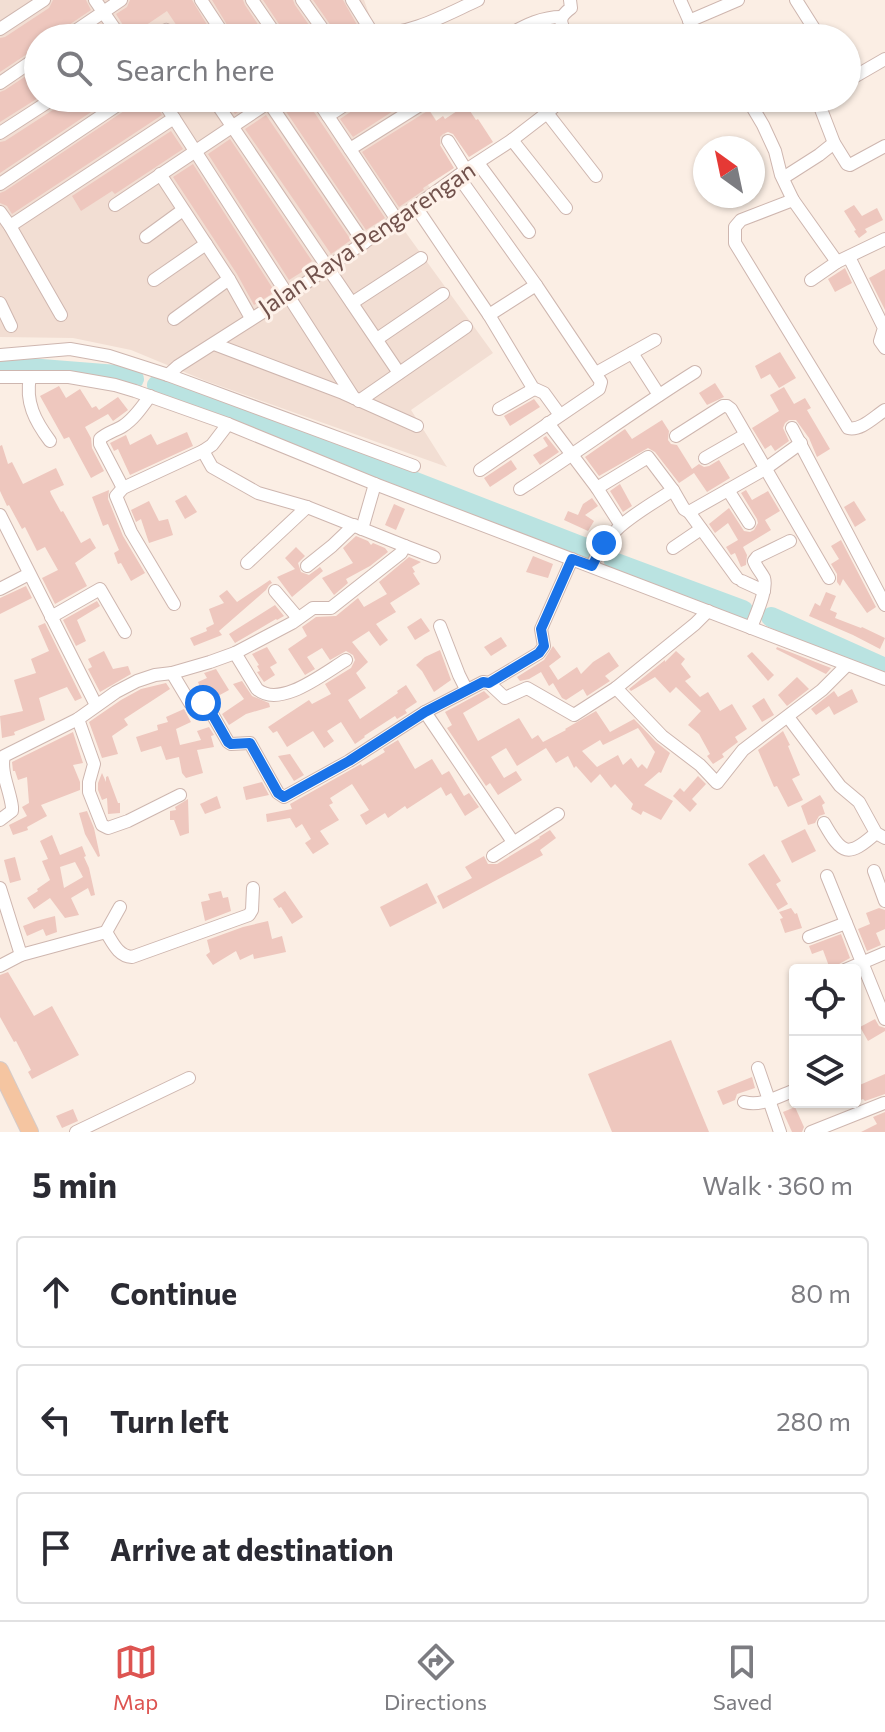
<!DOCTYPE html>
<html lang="en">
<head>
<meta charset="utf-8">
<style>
	:root { --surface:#fff; --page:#f7f7f7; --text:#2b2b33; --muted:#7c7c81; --line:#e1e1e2; --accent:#dd5451 }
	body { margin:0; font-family:Commissioner,sans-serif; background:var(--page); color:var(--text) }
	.controls { position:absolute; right:24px; bottom:24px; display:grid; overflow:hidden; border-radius:8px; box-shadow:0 2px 6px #0004 }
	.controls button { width:72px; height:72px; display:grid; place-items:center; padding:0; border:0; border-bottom:2px solid var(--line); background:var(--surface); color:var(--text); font:40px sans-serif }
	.compass { position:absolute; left:693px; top:136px; width:72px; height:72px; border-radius:50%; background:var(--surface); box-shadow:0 2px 6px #0004; rotate:327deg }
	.stop { position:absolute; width:24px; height:24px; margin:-18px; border:6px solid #1a73e8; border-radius:50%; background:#fff }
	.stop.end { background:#1a73e8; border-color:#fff; box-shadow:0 2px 8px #0008 }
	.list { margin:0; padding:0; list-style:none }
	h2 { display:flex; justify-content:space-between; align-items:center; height:104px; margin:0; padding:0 32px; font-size:34px }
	h2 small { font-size:26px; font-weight:400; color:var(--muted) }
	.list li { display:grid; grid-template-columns:52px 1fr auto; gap:24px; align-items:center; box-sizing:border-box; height:112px; margin:0 16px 16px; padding:0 16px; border:2px solid var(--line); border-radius:8px }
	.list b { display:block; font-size:30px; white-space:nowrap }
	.list em { font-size:26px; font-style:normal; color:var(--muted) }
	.icon { flex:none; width:44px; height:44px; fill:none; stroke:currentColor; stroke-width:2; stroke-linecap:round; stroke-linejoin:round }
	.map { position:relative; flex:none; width:885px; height:1132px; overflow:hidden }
	.search { position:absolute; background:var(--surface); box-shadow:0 2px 6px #0004; left:24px; right:24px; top:24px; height:88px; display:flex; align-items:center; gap:20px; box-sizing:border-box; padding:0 28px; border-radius:44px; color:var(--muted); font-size:30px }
	.sheet { height:488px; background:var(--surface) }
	nav { display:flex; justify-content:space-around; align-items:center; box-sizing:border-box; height:112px; border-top:2px solid var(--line); background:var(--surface); font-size:22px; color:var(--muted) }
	nav a { display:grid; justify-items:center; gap:4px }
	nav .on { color:var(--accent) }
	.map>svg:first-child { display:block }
	.residential { fill:#f2ded3 }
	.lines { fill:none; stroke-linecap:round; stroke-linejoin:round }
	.river { stroke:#bae3e1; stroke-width:20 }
	.building { fill:#eec7be; fill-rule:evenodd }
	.minor-casing { stroke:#ceb6af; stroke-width:14 }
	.major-casing { stroke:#d5cbc9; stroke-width:18 }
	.minor { stroke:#fff; stroke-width:12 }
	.major { stroke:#f5c5a1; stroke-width:16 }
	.route { stroke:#1a73e8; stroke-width:10 }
	.labels { text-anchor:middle; stroke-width:6; stroke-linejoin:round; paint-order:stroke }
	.street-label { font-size:24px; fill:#72524c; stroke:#fef2ea }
</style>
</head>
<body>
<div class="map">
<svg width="885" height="1132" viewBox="0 0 885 1132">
	<rect width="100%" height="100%" fill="#fbeee4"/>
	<path class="residential" d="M0 0H364L374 28 381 38H38V98H421L449 139 413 163 439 201 401 226 493 353 411 410 447 467 206 381 131 350 73 338 0 337Z"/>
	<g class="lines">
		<g class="river">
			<path d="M0 368 16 367 117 375 134 379"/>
			<path d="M157 385 343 454 591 550"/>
			<path d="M614 562 743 610"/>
			<path d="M771 617 885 668"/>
		</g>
	</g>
	<g class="building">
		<path d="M53 0H86L91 10 60 31 56 38H38V48L33 50 0 72V38L5 37 49 8Z"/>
		<path d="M130 0H192L215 38H185L167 11 130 36 116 14 127 7Z"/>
		<path d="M212 0H243L245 5 267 38H235Z"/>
		<path d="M263 0H293L295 5 318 38H287L285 33Z"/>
		<path d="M313 0H343L361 32 358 38H338L336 33Z"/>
		<path d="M38 68V98L0 122V92L5 90Z"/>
		<path d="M63 98H112L0 173V142L5 141 59 106Z"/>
		<path d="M137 98H152L162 115 12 214 7 206 0 203V193L5 191 133 105Z"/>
		<path d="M224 98H257V99L235 114Z"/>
		<path d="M284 98H307L308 103 385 218 366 230 281 104Z"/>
		<path d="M364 98H404L407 102 353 137 340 119 361 105Z"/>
		<path d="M466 105 476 120 478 119 493 142 469 157 453 134 448 132 443 134 440 137V145L454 168 423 188 424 190 399 207 362 152 429 110 436 121 443 116 445 119Z"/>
		<path d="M266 115 351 240 331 254 245 129Z"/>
		<path d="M171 131 183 149 115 194 112 191 81 211 72 196Z"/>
		<path d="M230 139 312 261 303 267 305 270 289 280 208 154Z"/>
		<path d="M193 164 275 292 254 305 237 274 173 177Z"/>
		<path d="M854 205 862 216 877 208 883 220 865 229 867 232 859 238 854 231 856 230 844 211Z"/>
		<path d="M845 268 852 283 835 292 828 279Z"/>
		<path d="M885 269V310L869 278Z"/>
		<path d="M780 352 796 378 779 388 770 374 761 379 755 366Z"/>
		<path d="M715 383 724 397 707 405 699 393Z"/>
		<path d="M59 386 66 398 80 389 92 408 96 406 99 410 118 397 128 410 113 421 108 414 85 427 91 438 92 448 104 471 91 478 69 437 64 439 40 396Z"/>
		<path d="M784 387 794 404 805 398 811 408 807 410 830 449 817 457 809 438 796 420H789L785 423 783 428 789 441 775 451 771 445 765 449 752 428 779 411 770 395Z"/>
		<path d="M534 399 540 407 510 426 504 416Z"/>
		<path d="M662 420 669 431 668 440 671 444 677 445 692 469 699 464 704 467 709 466 719 460 730 478 707 492 694 473 679 483 655 452 648 448 599 476 585 457 625 429 632 439Z"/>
		<path d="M187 432 193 446 130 475 118 449 114 451 110 443 126 435 130 445 151 434 157 445Z"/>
		<path d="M546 436 559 452 540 465 533 455 548 446 543 438Z"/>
		<path d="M2 445 8 464 12 462 23 484 56 468 64 485 50 491 51 494 61 512 63 511 81 543 90 538 96 548 75 563 87 586 55 604 42 578 58 570 45 547 37 551 25 527 22 529 9 505 7 506 0 491V446Z"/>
		<path d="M511 460 517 469 490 487 484 478Z"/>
		<path d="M620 484 632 506 623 512 610 491Z"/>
		<path d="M109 490 108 499 123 536 145 573 131 581 121 563 118 564 114 553 119 550 108 524 103 526 92 497Z"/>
		<path d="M746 490 752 500 768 491 780 511 765 520 771 530 743 547 747 555 746 565 741 567 735 553 731 555 726 547 738 540 728 523 715 533 709 524 729 508 744 531 750 532 754 530 758 523 757 519 741 493Z"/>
		<path d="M186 495 197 512 185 519 175 501Z"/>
		<path d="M592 498 598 506 585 515 594 521 588 531 564 520 568 511 578 515 583 504Z"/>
		<path d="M149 501 159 521 168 519 173 535 149 543 141 519 136 522 131 510Z"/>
		<path d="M854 501 866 520 855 527 844 507Z"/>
		<path d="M394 504 405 509 396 530 385 525Z"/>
		<path d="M356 536 368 541 371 545 373 543 385 548 388 552 370 566 346 579 348 583 334 595 322 578 353 563 343 548Z"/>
		<path d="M841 540 876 607 867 613 843 579 840 586 837 582V574L831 564 839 559 831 546Z"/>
		<path d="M296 547 305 556 298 563 301 572 309 575 320 567 323 571 292 597 277 577 295 569 285 558Z"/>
		<path d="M533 556 553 564 548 578 526 572Z"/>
		<path d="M409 557 421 562 412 567 415 572 413 573 420 584 390 603 396 612 376 624 388 640 380 646 369 631 352 642 368 662 356 673 366 688 348 700 360 719 398 693 397 691 406 685 417 702 405 710 407 713 397 719 395 716 364 736 365 737 355 744 341 722 327 731 334 741 324 748 313 731 287 747 277 731 273 733 268 727 309 700 312 704 331 694 325 684 351 668 355 660 353 655 346 651 330 660 322 648 307 657 315 669 305 675 288 649 307 636 302 627 316 617 336 616 358 598 364 607 387 594 379 582Z"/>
		<path d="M270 580 272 583 269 585 266 590 219 631 222 635 194 646 190 638 207 631 206 628 214 624 209 609 224 603 219 596 227 590 237 602Z"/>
		<path d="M26 586 32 598 0 614V598Z"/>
		<path d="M826 592 836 596 830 610 837 613 835 618 861 628 862 627 885 638 880 649 853 635 809 616 815 603 820 606Z"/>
		<path d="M97 601 100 606 77 620 86 641 76 646 63 620Z"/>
		<path d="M275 605 284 616 277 620 276 619 235 643 229 634Z"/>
		<path d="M421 618 430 631 415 640 407 627Z"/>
		<path d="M45 623 82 698 75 701 67 687 39 698 45 720 14 732 15 735 2 738 0 716 23 711 14 680 36 673 31 659 49 651 38 626Z"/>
		<path d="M501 637 507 646 491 656 484 647Z"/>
		<path d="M553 646 561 657 549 666 558 680 577 667 581 674 593 662 609 652 619 666 605 676 610 681 587 696 583 689 566 700 562 698 553 683 549 686 541 672 529 679 520 681 517 677 544 660Z"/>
		<path d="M267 647 277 663 270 667 275 675 264 682 257 672 260 671 257 666 259 665 252 654Z"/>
		<path d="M777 647 831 668 826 674 776 649Z"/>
		<path d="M440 650 451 680 434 692 422 671 416 665 425 657Z"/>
		<path d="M104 651 113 669 128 666 131 674 100 692 88 669 92 667 88 659Z"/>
		<path d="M676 651 685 659 681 664 691 677 685 681 700 697 708 692 720 711 732 704 747 729 735 737 738 742 722 754 724 757 713 764 707 756 710 754 699 734 688 725 701 711 676 687 670 693 655 677 631 691 629 689 665 660V662Z"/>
		<path d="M752 652 774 675 768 681 747 656Z"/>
		<path d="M216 669 229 690 218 696 215 690 203 695 198 682 207 678 204 673Z"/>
		<path d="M797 677 809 689 787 706 778 695Z"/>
		<path d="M242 681 252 696 269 703 270 707 246 714 229 725 222 714 244 699 233 684Z"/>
		<path d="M166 683 170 689 124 719 128 725 112 736 118 754 102 758 89 722 121 700 141 689Z"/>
		<path d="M852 689 858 702 834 715 829 706 816 715 811 709 834 691 838 697Z"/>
		<path d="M484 691 490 697 463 713 478 741 519 718 532 739 538 735 543 742 566 730 565 729 596 711 610 732 634 719 656 742 670 753 661 773 659 772 644 785 673 801 661 820 643 811 641 815 631 809 633 804 615 784 611 788 600 774 591 783 576 766 574 768 568 756 556 763 546 748 517 766 506 748 491 757 504 778 516 771 522 780 498 795 490 783 486 786 447 728 452 725 445 712ZM638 728 655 752 647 769 642 764 638 768 631 758 623 765 618 755 597 767 582 751 600 740 603 745Z"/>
		<path d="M764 698 774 715 762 722 752 706Z"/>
		<path d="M184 709 191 722 176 729 180 745 201 740 197 731 209 727 214 735 211 736 214 747 197 750 203 773 186 778 182 773 179 757 166 760 161 746 141 752 136 737 158 730 157 725 168 722 166 717Z"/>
		<path d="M783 731 790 745 788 746 800 775 792 779 803 800 788 807 777 786 774 787 758 750Z"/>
		<path d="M73 732 83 763 73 765 80 782V790L41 805 47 816 27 827 28 830 13 835 9 825 27 816 22 807 29 803 27 777 18 780 15 771H13L12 762Z"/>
		<path d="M398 740 415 769 432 759 442 775 449 771 464 796 469 793 479 807 465 816 451 793 446 796 441 787 407 809 405 806 388 818 385 813 366 825 360 815 369 810 352 784 330 798 333 803 329 805 339 820 320 831 329 844 313 854 305 843 311 839 302 824 296 828 290 818 267 822 266 814 292 809 290 804 361 764 362 766 385 752 383 749Z"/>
		<path d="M290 754 304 775 294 781 278 756Z"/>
		<path d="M102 773 106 782V777L108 776 118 803H120V813L108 814 107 798 102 800 98 790V783Z"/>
		<path d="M698 776 706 784 692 799 697 804 690 812 673 796 680 788 684 792Z"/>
		<path d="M262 782 269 795 246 800 243 787Z"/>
		<path d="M820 795 825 803 822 805 825 814 819 816 815 823 808 825 801 806Z"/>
		<path d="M217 796 221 808 205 814 200 804Z"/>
		<path d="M188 799 189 833 180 836 174 820H170V811L176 810 175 807Z"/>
		<path d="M87 811 94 828 100 856 98 857 85 834 79 813Z"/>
		<path d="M805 829 816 851 792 863 781 841Z"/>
		<path d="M550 830 556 838 540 850 543 855 443 909 437 896 472 878 465 867 484 856 488 864H497L540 838 539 837Z"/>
		<path d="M52 835 60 855 82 846 86 856 84 857 89 868 95 895 91 896 88 888 71 898 79 915 65 918 50 898 34 909 27 898 38 891 37 889 50 880 42 861 48 859 40 841ZM75 862 83 877 64 888 60 867Z"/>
		<path d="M764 854 781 881 776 884 788 904 778 910 748 864Z"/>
		<path d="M15 857 21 880 10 883 4 860Z"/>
		<path d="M427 883 437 903 390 927 380 907Z"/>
		<path d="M221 891 223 898 228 897 231 911 205 921 201 902 210 900 208 894Z"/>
		<path d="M285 891 303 917 292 924 281 907 279 908 273 899Z"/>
		<path d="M791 908 795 914 797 913 802 928 785 933 780 919 783 918 779 912Z"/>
		<path d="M879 908 885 910V929L876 933 881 945 867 951 858 929 870 924 866 913Z"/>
		<path d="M55 916 57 932 46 936 43 929 27 936 23 926 36 921Z"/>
		<path d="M268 921 272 939 282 936 286 952 254 959 253 954 240 960 236 951 213 965 206 955 210 952 207 940 243 927Z"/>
		<path d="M841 934 850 958 830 969 823 950 812 954 809 946Z"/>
		<path d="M8 972 34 1016 52 1006 79 1055 32 1079 28 1072 31 1070 16 1041 14 1042 0 1017V975Z"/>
		<path d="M875 1019 879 1026 885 1028V1031L868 1041 860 1027Z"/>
		<path d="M671 1040 709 1132H612L588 1074Z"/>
		<path d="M885 1074V1094L865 1101 863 1099 855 1102V1087Z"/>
		<path d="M752 1077 755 1088 737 1094 735 1100 723 1105 717 1091Z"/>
		<path d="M795 1107 804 1127 802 1132H792L783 1112Z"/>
		<path d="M73 1109 78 1121 62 1128 56 1116Z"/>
		<path d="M885 1112V1132H861L877 1124 873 1117Z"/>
	</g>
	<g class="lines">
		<g class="minor-casing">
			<g id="minor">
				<path d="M95 0 121 38"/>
				<path d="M201 0 226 38"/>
				<path d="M252 0 278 38"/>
				<path d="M302 0 329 38"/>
				<path d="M352 0 373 34 367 38"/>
				<path d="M680 0 697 38"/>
				<path d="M796 0 820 38"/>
				<path d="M689 21 738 0"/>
				<path d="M0 29 44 0"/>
				<path d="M373 34C411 35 445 15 478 0"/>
				<path d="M510 34C526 25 542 17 561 17"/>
				<path d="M65 38 121 0"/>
				<path d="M149 38 166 30 172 38"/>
				<path d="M568 38C561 23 556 19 571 8L570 0"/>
				<path d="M847 81 885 59"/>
				<path d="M0 83 38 57"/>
				<path d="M161 98 354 398"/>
				<path d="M213 98 399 373"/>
				<path d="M266 98 364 243"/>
				<path d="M316 98 397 220"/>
				<path d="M620 98 625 103 636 98"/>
				<path d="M747 98 763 125 775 151 781 175 793 200 837 262 885 239"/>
				<path d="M820 98 819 104 834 143 847 164 850 165 885 146"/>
				<path d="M547 113 596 176"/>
				<path d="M328 116 355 98"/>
				<path d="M0 133 54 98"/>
				<path d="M512 140 566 208"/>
				<path d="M448 141 466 170"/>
				<path d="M350 149 428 100 427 98"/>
				<path d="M478 163 529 232"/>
				<path d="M160 174 229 279 251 318"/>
				<path d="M458 176 536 285 601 382 599 389 480 470"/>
				<path d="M783 178 819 155 834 143"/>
				<path d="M0 184 128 98"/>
				<path d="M793 200 741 220 735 227V243L848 428C861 431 874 417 885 410"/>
				<path d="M115 205 275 98"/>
				<path d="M416 207 489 315 533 388 544 393 560 415"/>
				<path d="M0 212 10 226 61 315"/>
				<path d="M10 226 174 118"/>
				<path d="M146 237 183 210"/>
				<path d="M849 257 884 328 880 341 885 348"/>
				<path d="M154 280 206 244"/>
				<path d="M811 280 837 262"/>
				<path d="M0 303 11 326"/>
				<path d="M352 303 421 258"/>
				<path d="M489 315 536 285"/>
				<path d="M174 319 229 279"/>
				<path d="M377 339 443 294"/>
				<path d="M214 344 343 393 417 426"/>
				<path d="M632 353 659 395"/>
				<path d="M0 355 70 349 109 356 168 375 414 466"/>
				<path d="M596 373 655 340"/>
				<path d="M168 375 178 366 288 296 328 267 397 220 466 170 512 140 547 113 564 98"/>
				<path d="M0 377H69L115 385 135 391 228 424 375 484 885 679"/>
				<path d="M30 377C25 402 35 421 50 441"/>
				<path d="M359 401 466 327"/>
				<path d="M499 409 534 389"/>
				<path d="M548 423 597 488 620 524"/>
				<path d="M792 428 885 605"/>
				<path d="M676 436 723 406H727L731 409 829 578"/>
				<path d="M705 458 745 435"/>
				<path d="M123 488 100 444V439C106 433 115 431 123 426 134 419 142 407 150 396"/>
				<path d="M597 488 648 457 673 490 684 509 689 512 737 578"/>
				<path d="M520 489C579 451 636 409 695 372"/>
				<path d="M728 490 749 523"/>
				<path d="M689 512 765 469 801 443"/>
				<path d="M0 515 96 705"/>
				<path d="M362 529 375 484"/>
				<path d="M405 546 434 557"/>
				<path d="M673 548 701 529"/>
				<path d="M247 563 307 507"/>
				<path d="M307 566 332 546 354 525"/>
				<path d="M592 566C606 528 641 511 673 490"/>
				<path d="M742 581 764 591"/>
				<path d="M0 589 29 574"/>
				<path d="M275 591 298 618"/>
				<path d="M174 604 131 532 116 496 123 488 203 451 212 445 228 424"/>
				<path d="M51 617 100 589 125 632"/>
				<path d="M440 626 459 675 466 689"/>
				<path d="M751 628C755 616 768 590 764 578 761 572 756 567 754 561L757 557 790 541"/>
				<path d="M235 653 257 689C280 709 324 673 346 660"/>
				<path d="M172 673 190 703C196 707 202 701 207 705L228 742 231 744 250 743 278 793 284 797 349 761 425 712 483 682 489 683 539 653 544 646 541 629 572 559"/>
				<path d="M489 683 505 698 527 688 574 715 616 688 662 736 700 765 717 783 743 750 822 690 847 665"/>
				<path d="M616 688 695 624 708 611"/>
				<path d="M425 712 513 842"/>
				<path d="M788 717 840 786 859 802 876 833 885 838"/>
				<path d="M78 719 94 764 89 782V792L102 825 108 828 128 821 180 795"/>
				<path d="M0 820 12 811V807C10 790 0 772 4 756L78 719 116 692 137 681 155 675 172 673 210 662 235 653 292 623 313 608H331L401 553 405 546 307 507 258 493 212 467 203 451"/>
				<path d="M824 823C842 855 848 858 876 833"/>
				<path d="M493 856 558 814"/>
				<path d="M874 871 885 901"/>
				<path d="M827 876 885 1019"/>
				<path d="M0 888 21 955"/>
				<path d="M106 932C113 943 118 956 132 957L249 915 252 910 253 888"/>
				<path d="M809 937 846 923"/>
				<path d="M0 966 21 955 106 932 120 907"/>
				<path d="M845 970 885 953"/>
				<path d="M758 1068 780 1132"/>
				<path d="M744 1102C761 1107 779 1096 795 1090"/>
				<path d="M76 1132 189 1078"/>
				<path d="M811 1132 884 1103"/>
			</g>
		</g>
		<g class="major-casing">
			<path id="major" d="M0 1070 30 1132"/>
		</g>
		<use href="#minor" class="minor"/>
		<use href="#major" class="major"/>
	</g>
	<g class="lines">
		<path class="route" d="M203 703 207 705 228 742 231 744 250 743 278 793 284 797 349 761 425 712 483 682 489 683 539 653 544 646 541 629 572 559 592 566 604 543"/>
	</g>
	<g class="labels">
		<g class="street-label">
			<text transform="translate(367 239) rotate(-34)" y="8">Jalan Raya Pengarengan</text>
		</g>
	</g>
</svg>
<div class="controls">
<button><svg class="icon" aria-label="locate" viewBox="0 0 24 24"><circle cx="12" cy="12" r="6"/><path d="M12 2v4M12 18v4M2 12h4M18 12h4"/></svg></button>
<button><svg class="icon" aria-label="layers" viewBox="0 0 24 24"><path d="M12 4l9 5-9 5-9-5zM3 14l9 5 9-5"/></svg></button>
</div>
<svg class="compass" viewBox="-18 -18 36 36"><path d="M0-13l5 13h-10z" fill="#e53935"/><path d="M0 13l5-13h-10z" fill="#7c7c81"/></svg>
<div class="stop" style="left:203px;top:703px"></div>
<div class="stop end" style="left:604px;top:543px"></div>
<div class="search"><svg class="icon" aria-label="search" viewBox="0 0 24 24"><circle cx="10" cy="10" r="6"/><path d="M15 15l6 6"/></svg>Search here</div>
</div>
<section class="sheet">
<h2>5 min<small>Walk · 360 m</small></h2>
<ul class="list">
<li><svg class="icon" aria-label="ahead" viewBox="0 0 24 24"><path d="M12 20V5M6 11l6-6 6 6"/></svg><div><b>Continue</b></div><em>80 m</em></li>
<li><svg class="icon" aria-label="left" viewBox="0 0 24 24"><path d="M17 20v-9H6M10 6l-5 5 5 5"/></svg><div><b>Turn left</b></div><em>280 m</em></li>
<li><svg class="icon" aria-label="arrive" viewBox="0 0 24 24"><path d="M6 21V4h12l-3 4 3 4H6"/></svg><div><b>Arrive at destination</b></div></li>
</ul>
</section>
<nav>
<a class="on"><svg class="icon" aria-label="map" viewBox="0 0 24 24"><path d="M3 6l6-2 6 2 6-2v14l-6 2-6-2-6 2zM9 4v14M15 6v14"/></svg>Map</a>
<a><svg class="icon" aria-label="directions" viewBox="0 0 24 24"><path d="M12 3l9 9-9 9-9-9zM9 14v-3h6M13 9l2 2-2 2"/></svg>Directions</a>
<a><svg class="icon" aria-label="saved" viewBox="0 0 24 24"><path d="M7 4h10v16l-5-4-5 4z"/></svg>Saved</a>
</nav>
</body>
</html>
